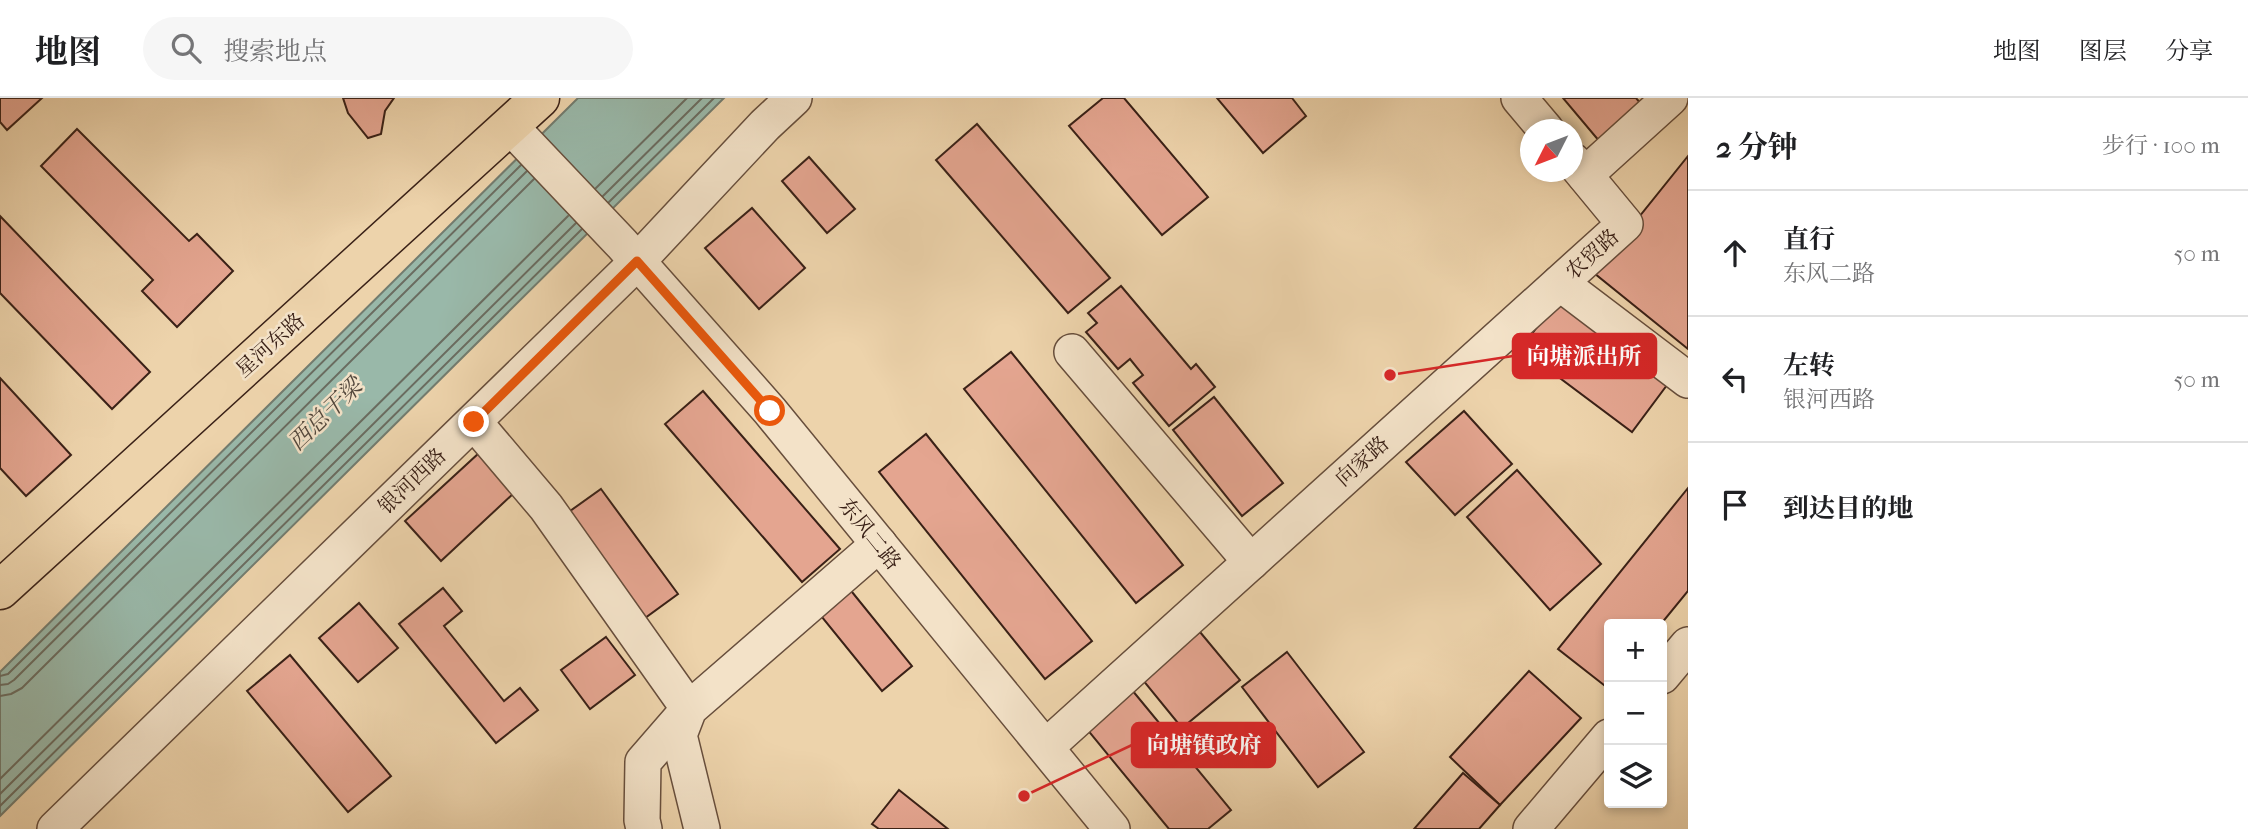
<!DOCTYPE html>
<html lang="zh">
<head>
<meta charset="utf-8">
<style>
	:root { --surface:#fff; --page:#f6f6f6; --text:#202124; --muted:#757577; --line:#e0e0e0 }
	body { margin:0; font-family:"IM FELL French Canon","Noto Serif SC",serif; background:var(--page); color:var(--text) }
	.controls { position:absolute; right:21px; bottom:21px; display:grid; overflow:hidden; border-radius:7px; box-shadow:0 4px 10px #0003 }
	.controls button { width:63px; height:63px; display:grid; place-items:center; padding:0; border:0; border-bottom:2px solid var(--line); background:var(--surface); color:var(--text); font:35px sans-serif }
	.compass { position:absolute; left:1520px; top:21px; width:63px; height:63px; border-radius:50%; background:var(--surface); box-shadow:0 4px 10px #0003; rotate:228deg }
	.stop { position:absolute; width:21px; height:21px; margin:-16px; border:5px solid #ea580c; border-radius:50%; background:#fff }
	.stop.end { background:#ea580c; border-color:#fff; box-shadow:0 2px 7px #0008 }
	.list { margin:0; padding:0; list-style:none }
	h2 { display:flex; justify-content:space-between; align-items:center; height:91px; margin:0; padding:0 28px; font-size:30px }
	h2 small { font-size:23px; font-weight:400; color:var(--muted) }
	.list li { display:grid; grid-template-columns:46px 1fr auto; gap:21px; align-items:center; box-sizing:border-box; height:126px; padding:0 28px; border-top:2px solid var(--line) }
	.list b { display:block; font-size:26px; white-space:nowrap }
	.list p { margin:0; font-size:23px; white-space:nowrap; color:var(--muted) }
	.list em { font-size:23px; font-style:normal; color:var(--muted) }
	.icon { flex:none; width:38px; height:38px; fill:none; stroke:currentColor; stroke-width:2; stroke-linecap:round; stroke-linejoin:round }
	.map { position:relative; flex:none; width:1688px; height:731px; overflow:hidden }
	header { display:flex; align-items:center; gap:42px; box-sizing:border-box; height:98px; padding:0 35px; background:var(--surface); border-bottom:2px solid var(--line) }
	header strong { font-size:33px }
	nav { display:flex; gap:38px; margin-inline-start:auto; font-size:24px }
	.search { width:490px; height:63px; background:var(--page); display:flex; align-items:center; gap:18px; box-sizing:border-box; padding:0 24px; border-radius:38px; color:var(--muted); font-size:26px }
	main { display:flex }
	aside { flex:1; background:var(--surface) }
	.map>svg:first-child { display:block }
	.water { fill:#99b8a9; stroke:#737c6f; stroke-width:2 }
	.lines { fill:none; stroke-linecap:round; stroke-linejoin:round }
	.shore { stroke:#6a6c60; stroke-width:2 }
	.building { fill:#e4a590; stroke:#3a2117; stroke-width:2 }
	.minor-casing { stroke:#674e3c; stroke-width:38 }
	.major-casing { stroke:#3a2117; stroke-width:41 }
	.minor { stroke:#f3e2c8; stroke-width:35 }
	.major { stroke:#edd3ab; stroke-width:38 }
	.route { stroke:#ea580c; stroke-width:9 }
	.labels { text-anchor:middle; stroke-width:5; stroke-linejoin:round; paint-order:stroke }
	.street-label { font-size:21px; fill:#3a2117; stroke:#f3e2c8 }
	.water-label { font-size:23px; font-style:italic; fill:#52473c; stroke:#f3e2c8 }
	.leader { fill:none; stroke:#d62828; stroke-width:2.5 }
	.callout-dot { fill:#d62828; stroke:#f3e2c8; stroke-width:2.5 }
	.callout { fill:#d62828; stroke:#d62828; stroke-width:2.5 }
	.callout-label { font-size:23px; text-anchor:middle; font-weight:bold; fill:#fff }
</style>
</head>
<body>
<header>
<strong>地图</strong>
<div class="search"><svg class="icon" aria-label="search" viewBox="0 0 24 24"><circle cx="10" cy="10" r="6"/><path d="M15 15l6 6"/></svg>搜索地点</div>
<nav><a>地图</a><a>图层</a><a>分享</a></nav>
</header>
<main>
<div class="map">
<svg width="1688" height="731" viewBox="0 0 1688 731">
	<rect width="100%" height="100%" fill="#edd3ab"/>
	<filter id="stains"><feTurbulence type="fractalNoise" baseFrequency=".00286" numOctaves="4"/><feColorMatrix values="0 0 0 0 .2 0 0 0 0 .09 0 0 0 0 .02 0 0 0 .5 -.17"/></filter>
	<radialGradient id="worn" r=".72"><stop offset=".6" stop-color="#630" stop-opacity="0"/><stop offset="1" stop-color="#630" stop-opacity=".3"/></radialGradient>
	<path class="water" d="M578 0H724L0 718V574Z"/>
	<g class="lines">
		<g class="shore">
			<path d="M596 90 687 0"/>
			<path d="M603 98 702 0"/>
			<path d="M609 104 714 0"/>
			<path d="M0 578 8 576 521 67"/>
			<path d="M0 587 8 586 14 582 527 73"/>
			<path d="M0 598 11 596 22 590 534 81"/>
			<path d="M0 681 568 118"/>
			<path d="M0 696 576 125"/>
			<path d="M0 708 582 131"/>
		</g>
	</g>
	<g class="building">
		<path d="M0 0H42L7 32 0 24Z"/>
		<path d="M343 0H394L385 13 381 36 368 40 348 15Z"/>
		<path d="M1103 0H1124L1208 99 1162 137 1069 28Z"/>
		<path d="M1217 0H1292L1306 18 1263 55Z"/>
		<path d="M1563 0H1636L1642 7 1600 44Z"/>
		<path d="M977 26 1110 180 1068 215 936 62Z"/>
		<path d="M77 31 189 143 197 136 233 173 177 229 142 193 153 182 41 68Z"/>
		<path d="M1688 58V251L1594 175Z"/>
		<path d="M809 59 855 111 827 135 782 83Z"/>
		<path d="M752 110 805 170 759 211 705 150Z"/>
		<path d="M0 118 150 274 112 311 0 195Z"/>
		<path d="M1121 188 1191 271 1196 266 1215 289 1169 328 1133 285 1143 277 1130 261 1118 271 1086 234 1097 225 1088 215Z"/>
		<path d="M1558 200 1670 283 1632 334 1521 251Z"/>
		<path d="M1011 254 1183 467 1136 505 964 291Z"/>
		<path d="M0 280 71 357 26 398 0 370Z"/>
		<path d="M703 293 840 451 802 484 665 326Z"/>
		<path d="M1214 299 1283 385 1242 418 1173 332Z"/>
		<path d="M1464 313 1512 366 1455 417 1406 364Z"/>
		<path d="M926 336 1092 543 1045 581 879 374Z"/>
		<path d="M479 355 515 394 441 463 405 423Z"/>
		<path d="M1517 372 1601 466 1550 512 1467 419Z"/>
		<path d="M1688 390V493L1661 526H1609V591L1558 551Z"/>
		<path d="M601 391 678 496 634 528 556 423Z"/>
		<path d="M848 489 912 568 882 593 817 513Z"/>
		<path d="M443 490 462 513 444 528 504 603 520 590 538 612 496 645 399 526Z"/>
		<path d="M359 505 398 550 358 584 319 540Z"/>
		<path d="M1200 534 1240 582 1182 630 1142 581Z"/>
		<path d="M606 539 635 577 590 611 561 572Z"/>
		<path d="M1287 554 1364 654 1318 689 1242 589Z"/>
		<path d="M290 557 391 678 348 714 247 593Z"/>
		<path d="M1529 573 1581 620 1500 707 1450 659Z"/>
		<path d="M1132 592 1231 712 1208 731H1169L1086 630Z"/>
		<path d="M1463 675 1500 707 1479 731H1414Z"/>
		<path d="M899 692 948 731H879L872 726Z"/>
	</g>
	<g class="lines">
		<g class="minor-casing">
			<g id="minor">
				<path d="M1519 0 1546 32"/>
				<path d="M510 28 622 146 770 313 1112 731"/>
				<path d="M1585 77 1670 0"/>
				<path d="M1560 185 1688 282"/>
				<path d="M1072 254 1251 464"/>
				<path d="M474 324 546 409 689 611 643 664 642 722 644 731"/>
				<path d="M1662 578 1688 547"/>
				<path d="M1046 649 1625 126 1573 63"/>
				<path d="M55 731 633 168 765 27 794 0"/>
				<path d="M702 731 679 637 689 611 879 446"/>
				<path d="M1531 731 1609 639"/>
			</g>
		</g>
		<g class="major-casing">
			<path id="major" d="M0 492 540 0"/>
		</g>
		<use href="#minor" class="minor"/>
		<use href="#major" class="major"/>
	</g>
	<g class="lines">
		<path class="route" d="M474 324 637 163 770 313"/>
	</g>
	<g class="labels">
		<g class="street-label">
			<text transform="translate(1592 156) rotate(-42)" y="7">农贸路</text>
			<text transform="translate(270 247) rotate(-42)" y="7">星河东路</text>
			<text transform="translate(1362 363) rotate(-42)" y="7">向家路</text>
			<text transform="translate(412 383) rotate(-44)" y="7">银河西路</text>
			<text transform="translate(870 436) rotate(51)" y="7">东风二路</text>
		</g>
		<g class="water-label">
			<text transform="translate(325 316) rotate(-44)" y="8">西总干梁</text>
		</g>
	</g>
	<path class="leader" d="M1390 277L1513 258M1024 698L1132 647"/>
	<g class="callout-dot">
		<circle cx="1390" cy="277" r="7"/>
		<circle cx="1024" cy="698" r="7"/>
	</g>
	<g class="callout">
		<rect x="1513" y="236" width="143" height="44" rx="7"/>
		<rect x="1132" y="625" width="143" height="44" rx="7"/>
	</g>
	<g class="callout-label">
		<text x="1584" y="266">向塘派出所</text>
		<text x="1204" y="655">向塘镇政府</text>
	</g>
	<rect width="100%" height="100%" filter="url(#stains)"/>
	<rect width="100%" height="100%" fill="url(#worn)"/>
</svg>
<div class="controls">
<button>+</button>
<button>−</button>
<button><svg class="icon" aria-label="layers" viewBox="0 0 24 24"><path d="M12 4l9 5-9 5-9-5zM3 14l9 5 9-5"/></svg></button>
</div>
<svg class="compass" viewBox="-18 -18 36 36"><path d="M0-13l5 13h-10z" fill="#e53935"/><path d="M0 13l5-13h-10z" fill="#757577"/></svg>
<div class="stop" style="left:770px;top:313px"></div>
<div class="stop end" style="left:474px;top:324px"></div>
</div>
<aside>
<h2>2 分钟<small>步行 · 100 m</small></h2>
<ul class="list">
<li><svg class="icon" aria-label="ahead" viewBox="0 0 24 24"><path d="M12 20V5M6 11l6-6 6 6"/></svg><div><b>直行</b><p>东风二路</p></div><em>50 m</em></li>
<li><svg class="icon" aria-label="left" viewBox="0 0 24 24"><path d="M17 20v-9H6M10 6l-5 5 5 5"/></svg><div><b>左转</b><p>银河西路</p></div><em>50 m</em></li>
<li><svg class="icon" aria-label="arrive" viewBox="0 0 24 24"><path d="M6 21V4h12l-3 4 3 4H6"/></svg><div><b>到达目的地</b></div></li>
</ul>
</aside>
</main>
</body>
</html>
